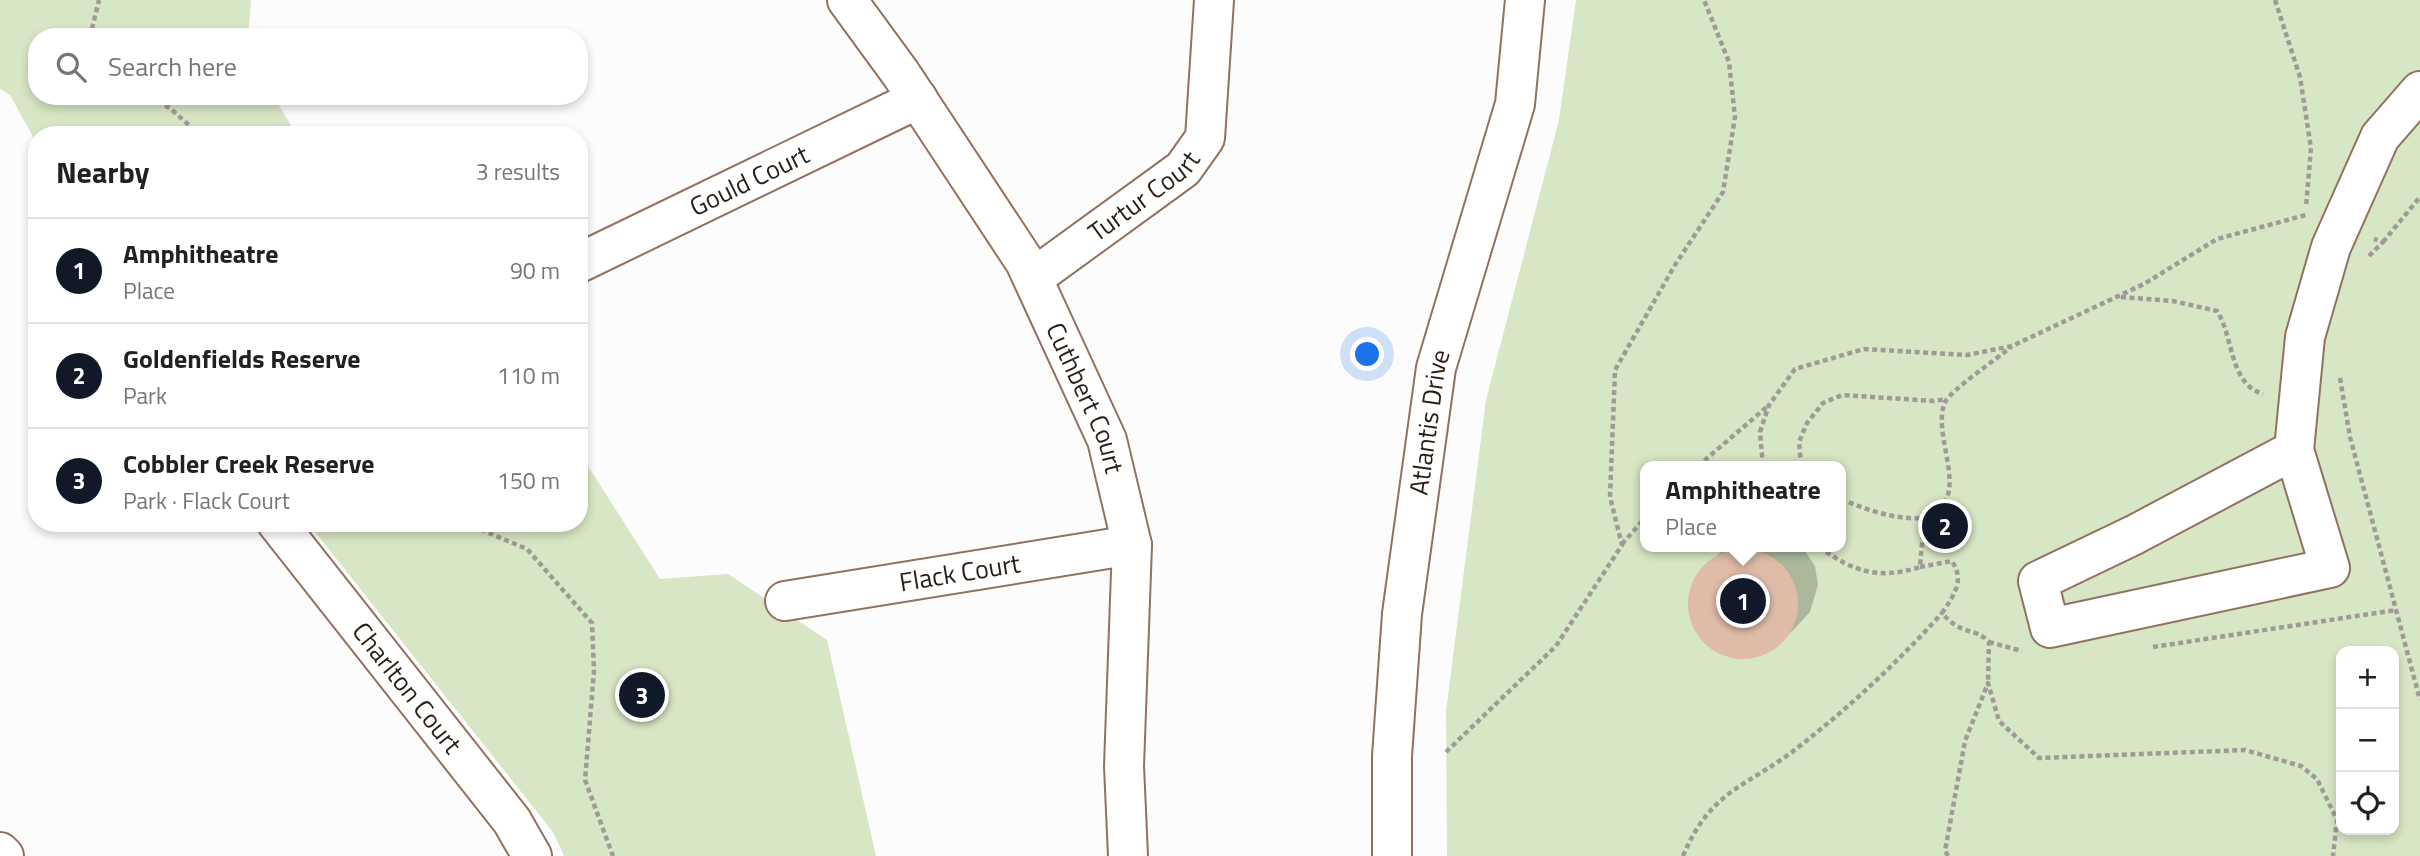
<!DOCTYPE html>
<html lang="en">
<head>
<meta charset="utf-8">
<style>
	:root { --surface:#fff; --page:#f2f2f2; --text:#202124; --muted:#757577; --line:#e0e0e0; --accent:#111827 }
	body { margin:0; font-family:"Titillium Web",sans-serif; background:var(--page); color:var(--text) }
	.controls { position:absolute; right:21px; bottom:21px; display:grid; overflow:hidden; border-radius:14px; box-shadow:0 4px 10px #0003 }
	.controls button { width:63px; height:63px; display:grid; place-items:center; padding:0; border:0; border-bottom:2px solid var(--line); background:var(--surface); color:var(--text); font:35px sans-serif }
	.you { position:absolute; left:1368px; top:355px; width:24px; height:24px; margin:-18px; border:5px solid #fff; border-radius:50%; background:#1a73e8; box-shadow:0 0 0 10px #1a73e833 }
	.badge { display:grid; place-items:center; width:46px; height:46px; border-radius:50%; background:var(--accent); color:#fff; font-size:23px; font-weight:700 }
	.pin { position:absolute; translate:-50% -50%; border:4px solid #fff; box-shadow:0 2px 7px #0006 }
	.popup { position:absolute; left:1640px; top:461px; width:206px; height:91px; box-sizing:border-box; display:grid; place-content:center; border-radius:14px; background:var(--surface); filter:drop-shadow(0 2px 5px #0005); font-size:23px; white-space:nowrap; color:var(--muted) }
	.popup b { font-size:26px; color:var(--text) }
	.popup::after { content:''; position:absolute; left:50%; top:100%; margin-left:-14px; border:14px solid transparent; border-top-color:var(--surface) }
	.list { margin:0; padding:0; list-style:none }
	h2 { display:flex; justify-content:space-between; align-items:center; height:91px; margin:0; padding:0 28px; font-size:30px }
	h2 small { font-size:23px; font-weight:400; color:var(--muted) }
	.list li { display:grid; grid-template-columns:46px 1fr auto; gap:21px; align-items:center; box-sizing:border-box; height:105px; padding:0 28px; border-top:2px solid var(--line) }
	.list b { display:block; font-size:26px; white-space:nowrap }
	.list p { margin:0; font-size:23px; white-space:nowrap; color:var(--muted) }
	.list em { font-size:23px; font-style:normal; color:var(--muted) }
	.icon { flex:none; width:38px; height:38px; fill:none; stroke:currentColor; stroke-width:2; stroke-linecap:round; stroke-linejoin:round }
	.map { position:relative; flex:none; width:2420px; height:856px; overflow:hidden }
	.search { position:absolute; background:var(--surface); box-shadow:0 4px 10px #0003; left:28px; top:28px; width:560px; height:77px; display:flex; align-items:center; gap:18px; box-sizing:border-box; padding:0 24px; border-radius:28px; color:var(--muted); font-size:26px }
	.panel { position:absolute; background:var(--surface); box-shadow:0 4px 10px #0003; left:28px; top:126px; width:560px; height:406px; border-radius:28px }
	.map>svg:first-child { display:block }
	.green { fill:#d7e6c4; fill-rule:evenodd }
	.shadow { fill:#0003 }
	.building { fill:#e0bca8 }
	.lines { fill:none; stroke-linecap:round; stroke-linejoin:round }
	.minor-casing { stroke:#92715f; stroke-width:42 }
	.path { stroke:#a09a97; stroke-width:4.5; stroke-dasharray:5 3.5; stroke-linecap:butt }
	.minor { stroke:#fff; stroke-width:38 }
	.labels { text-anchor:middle; stroke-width:7; stroke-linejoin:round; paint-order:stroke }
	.street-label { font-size:26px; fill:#2a1d16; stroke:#fff }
</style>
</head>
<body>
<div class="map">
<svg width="2420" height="856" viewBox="0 0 2420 856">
	<rect width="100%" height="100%" fill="#fcfcfc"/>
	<g class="green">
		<path d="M0 0H251L248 37H37V96H273L297 135H37V144L10 95 0 89Z"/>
		<path d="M1576 0H2420V856H1447L1446 711 1486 400 1559 120ZM1645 466H1841V547H1645ZM2341 651H2394V830H2341Z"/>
		<path d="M579 452 660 579 728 574 827 640 876 856H564L553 832 308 523H579Z"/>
	</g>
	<path class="shadow" d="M1725 547H1802L1815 566 1818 585 1810 612 1778 646 1762 655 1740 659 1728 656 1709 646 1693 625 1690 598 1694 582Z"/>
	<circle class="building" cx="1743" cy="604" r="55"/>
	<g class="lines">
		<g class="minor-casing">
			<g id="minor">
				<path id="s1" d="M847 0 901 74 1025 262 1107 440 1132 545 1124 766 1128 856"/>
				<path id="s2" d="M579 263 918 99"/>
				<path id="s3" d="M1033 278 1183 169 1205 138 1214 0"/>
				<path d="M2294 450 2134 535 2038 581 2050 628 2330 568 2294 450 2305 337 2331 247 2380 137 2420 91"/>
				<path id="s4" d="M277 523 512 821 532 856"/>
				<path id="s5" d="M785 601 1132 545"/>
				<path d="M0 852 4 856"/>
				<path id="s6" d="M1392 856V756L1402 614 1436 368 1515 104 1525 0"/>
			</g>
		</g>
		<g class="path">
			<path d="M2275 0 2300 77 2311 148 2306 207"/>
			<path d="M90 37 99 0"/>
			<path d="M151 96 172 110 200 135"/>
			<path d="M2383 242 2420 197"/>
			<path d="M2369 256 2383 242 2374 239"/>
			<path d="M2121 297 2173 301 2217 311C2234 337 2229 384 2263 394"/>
			<path d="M2340 378 2350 437 2420 700"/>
			<path d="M1698 466 1769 405"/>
			<path d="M1763 466 1760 432 1769 405 1795 369 1864 349 1967 355 2012 346 2144 284 2217 239 2306 215"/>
			<path d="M1801 466 1799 442 1807 423 1823 403 1842 395 1934 401 1946 399"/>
			<path d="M1924 518C1976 500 1930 438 1945 402 1950 391 1999 357 2011 347"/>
			<path d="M465 523 527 549 592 623 594 671 585 780 613 856"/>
			<path d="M1622 544 1645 518"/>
			<path d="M1819 547C1854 572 1878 580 1920 567L1924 518C1895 520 1867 510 1841 499"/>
			<path d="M1920 567 1952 561C1965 581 1954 595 1942 613 1961 636 1975 627 1989 642L1988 683"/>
			<path d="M1989 642 2022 651"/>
			<path d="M2153 647 2396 610"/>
			<path d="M1446 752 1556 646 1622 545 1610 497 1615 370 1675 265 1723 192 1735 117 1729 62 1704 0"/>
			<path d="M1683 856C1712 787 1749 787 1801 745 1852 705 1899 661 1942 613"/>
			<path d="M1948 856 1945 851 1965 741 1988 683 1999 721 2039 758 2245 750 2301 766 2317 779 2337 820 2333 856"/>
		</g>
		<use href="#minor" class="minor"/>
	</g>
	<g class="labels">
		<g class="street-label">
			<text dy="9" stroke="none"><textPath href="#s2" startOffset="189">Gould Court</textPath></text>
			<text dy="9" stroke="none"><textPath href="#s3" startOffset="138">Turtur Court</textPath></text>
			<text dy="9" stroke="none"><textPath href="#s1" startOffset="466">Cuthbert Court</textPath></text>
			<text dy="9" stroke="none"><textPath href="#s6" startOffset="436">Atlantis Drive</textPath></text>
			<text dy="9" stroke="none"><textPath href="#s5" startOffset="177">Flack Court</textPath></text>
			<text dy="9" stroke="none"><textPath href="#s4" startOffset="210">Charlton Court</textPath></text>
		</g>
	</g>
</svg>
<div class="controls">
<button>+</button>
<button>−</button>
<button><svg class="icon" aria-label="locate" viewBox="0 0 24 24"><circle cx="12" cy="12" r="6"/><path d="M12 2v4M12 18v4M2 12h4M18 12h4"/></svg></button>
</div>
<div class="you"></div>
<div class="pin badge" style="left:1743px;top:601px">1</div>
<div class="popup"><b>Amphitheatre</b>Place</div>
<div class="pin badge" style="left:1945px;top:526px">2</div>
<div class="pin badge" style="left:642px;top:695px">3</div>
<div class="search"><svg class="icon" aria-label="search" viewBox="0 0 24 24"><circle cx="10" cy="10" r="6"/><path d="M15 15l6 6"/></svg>Search here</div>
<section class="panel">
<h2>Nearby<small>3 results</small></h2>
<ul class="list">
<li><span class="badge">1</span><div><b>Amphitheatre</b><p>Place</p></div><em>90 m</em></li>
<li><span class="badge">2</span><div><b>Goldenfields Reserve</b><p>Park</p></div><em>110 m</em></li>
<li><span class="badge">3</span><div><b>Cobbler Creek Reserve</b><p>Park · Flack Court</p></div><em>150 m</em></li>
</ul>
</section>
</div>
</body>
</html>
